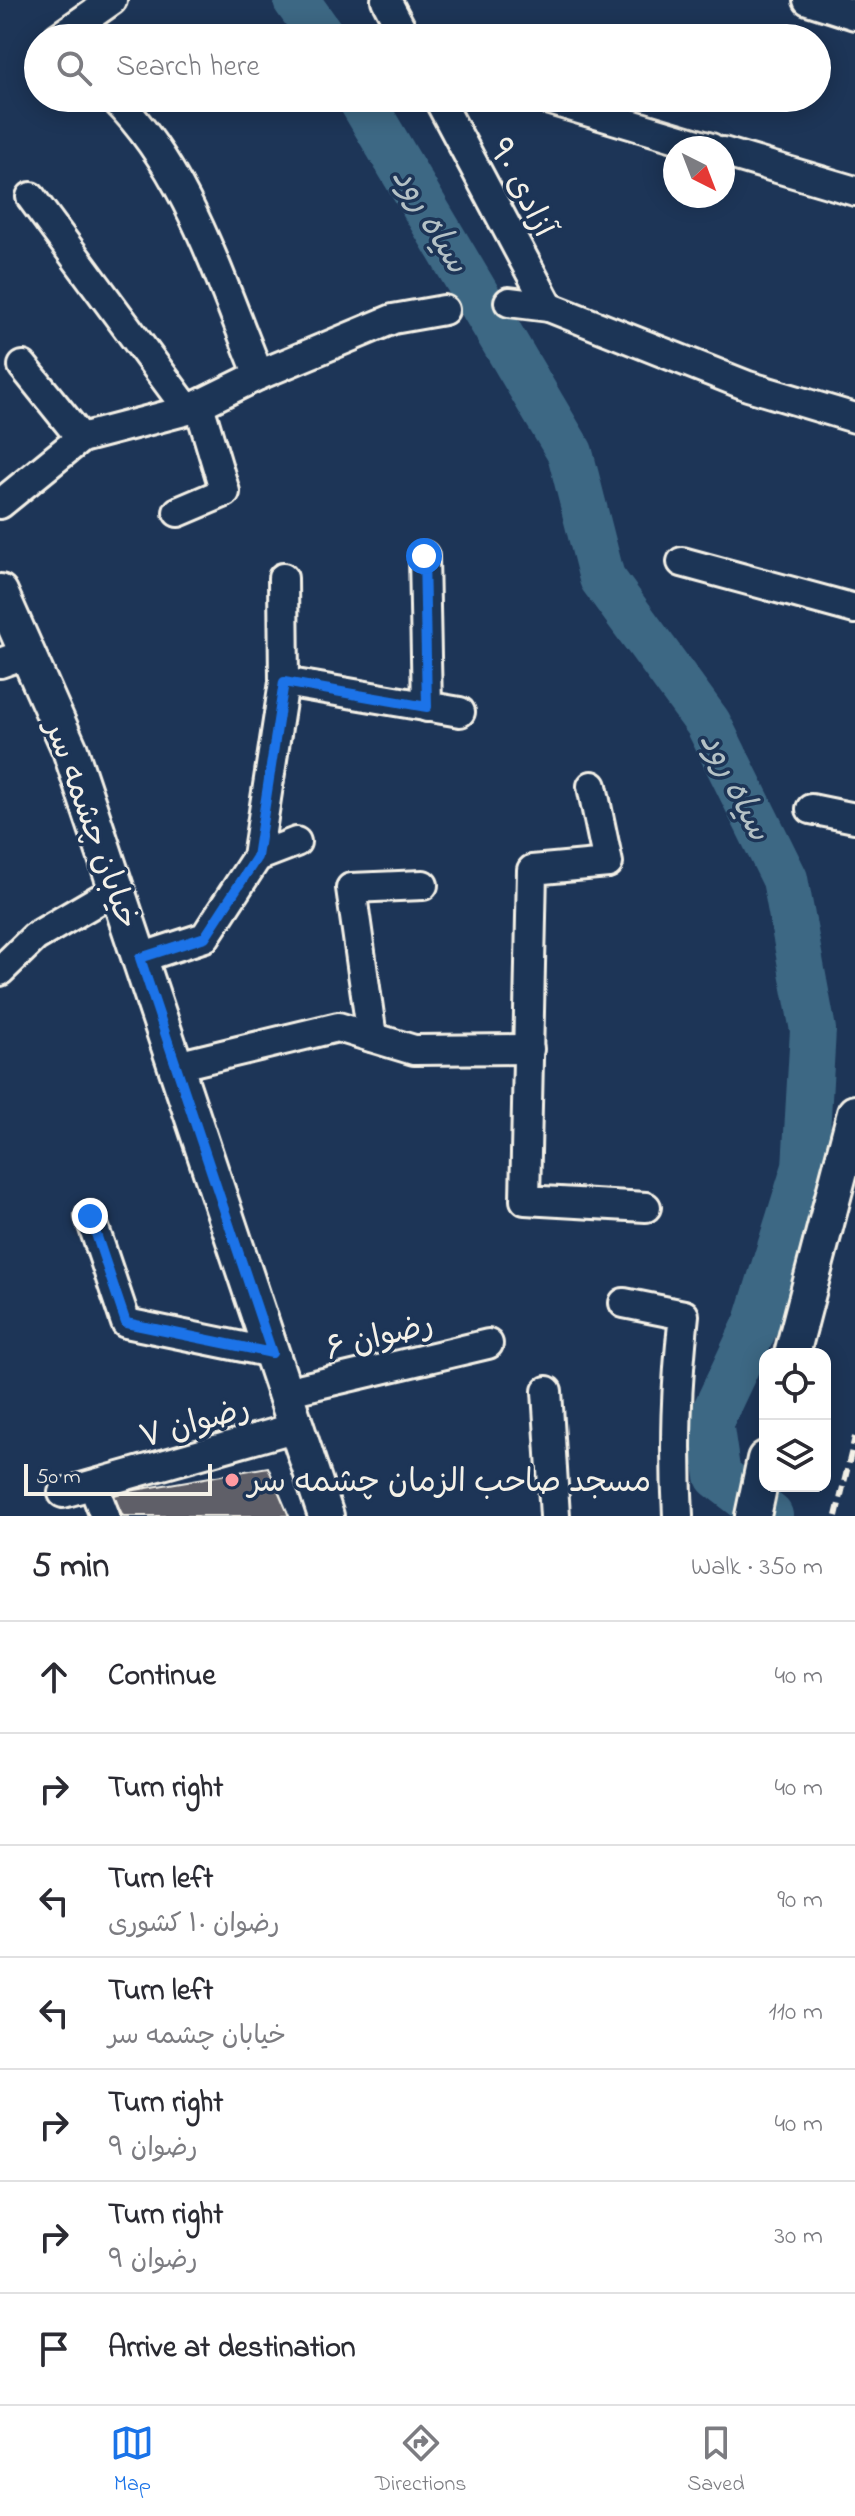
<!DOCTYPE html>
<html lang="en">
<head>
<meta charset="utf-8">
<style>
	:root { --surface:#fff; --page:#f2f2f3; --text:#2b2b33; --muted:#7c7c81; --line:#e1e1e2; --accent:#1a73e8 }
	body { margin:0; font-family:"Indie Flower","Playpen Sans Arabic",sans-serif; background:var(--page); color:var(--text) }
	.controls { position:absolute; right:24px; bottom:24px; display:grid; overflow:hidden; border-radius:16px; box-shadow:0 4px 20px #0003 }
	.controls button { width:72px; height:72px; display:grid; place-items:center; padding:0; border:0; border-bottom:2px solid var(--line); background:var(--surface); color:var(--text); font:40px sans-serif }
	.compass { position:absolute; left:663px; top:136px; width:72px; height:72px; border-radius:50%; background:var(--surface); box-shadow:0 4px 20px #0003; rotate:138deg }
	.scale { position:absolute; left:24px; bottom:20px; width:188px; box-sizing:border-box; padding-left:8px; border:4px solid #f4f1e8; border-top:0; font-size:22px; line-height:28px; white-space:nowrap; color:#f4f1e8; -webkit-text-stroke:6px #1d3557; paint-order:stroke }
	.stop { position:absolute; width:24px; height:24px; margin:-18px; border:6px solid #1a73e8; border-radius:50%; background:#fff }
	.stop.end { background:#1a73e8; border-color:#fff; box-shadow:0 2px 8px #0008 }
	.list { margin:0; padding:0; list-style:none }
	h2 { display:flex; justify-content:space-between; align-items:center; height:104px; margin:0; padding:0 32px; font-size:34px }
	h2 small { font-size:26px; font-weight:400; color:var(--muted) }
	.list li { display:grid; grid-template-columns:52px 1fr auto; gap:24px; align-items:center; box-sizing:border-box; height:112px; padding:0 32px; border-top:2px solid var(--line) }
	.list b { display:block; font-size:30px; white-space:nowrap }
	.list p { margin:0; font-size:26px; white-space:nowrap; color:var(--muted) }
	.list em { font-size:26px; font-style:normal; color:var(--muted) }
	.icon { flex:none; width:44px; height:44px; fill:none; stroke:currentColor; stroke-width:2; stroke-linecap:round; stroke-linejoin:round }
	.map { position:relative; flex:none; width:855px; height:1516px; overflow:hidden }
	.search { position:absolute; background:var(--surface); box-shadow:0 4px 20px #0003; left:24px; right:24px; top:24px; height:88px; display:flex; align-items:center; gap:20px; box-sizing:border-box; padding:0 28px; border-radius:44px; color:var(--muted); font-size:30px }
	.sheet { height:888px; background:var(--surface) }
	nav { display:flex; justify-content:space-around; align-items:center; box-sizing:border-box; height:112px; border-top:2px solid var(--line); background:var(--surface); font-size:22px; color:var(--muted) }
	nav a { display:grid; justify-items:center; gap:4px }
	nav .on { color:var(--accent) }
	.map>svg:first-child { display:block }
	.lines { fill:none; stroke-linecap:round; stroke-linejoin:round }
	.river { stroke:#3d6884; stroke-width:46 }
	.building { fill:#5e5f68; stroke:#f4f1e8; stroke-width:2 }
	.minor-casing { stroke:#f4f1e8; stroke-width:34 }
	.tertiary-casing { stroke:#f4f1e8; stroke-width:40 }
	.minor { stroke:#1d3557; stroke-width:28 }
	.tertiary { stroke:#1d3557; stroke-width:34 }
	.rail { stroke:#f4f1e8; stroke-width:6; stroke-dasharray:12 6; stroke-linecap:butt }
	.route { stroke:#1a73e8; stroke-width:10 }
	.poi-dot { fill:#ff9aa2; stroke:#1d3557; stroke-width:3 }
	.labels { text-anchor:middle; stroke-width:7; stroke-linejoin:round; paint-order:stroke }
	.street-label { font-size:32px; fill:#f4f1e8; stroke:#1d3557 }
	.poi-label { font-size:32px; fill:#f4f1e8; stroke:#1d3557; text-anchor:start }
	.water-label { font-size:34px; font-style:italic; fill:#b4c1c5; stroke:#1d3557 }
</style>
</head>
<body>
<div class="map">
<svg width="855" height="1516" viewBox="0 0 855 1516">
	<rect width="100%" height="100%" fill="#1d3557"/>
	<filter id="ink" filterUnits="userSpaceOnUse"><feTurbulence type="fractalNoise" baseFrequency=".0125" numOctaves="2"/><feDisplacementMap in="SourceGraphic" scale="16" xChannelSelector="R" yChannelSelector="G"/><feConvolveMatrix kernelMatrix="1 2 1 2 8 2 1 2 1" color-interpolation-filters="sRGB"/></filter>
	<g filter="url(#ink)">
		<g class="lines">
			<g class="river">
				<path d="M296 0 323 38"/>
				<path d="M360 98 570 453 602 578 708 723 785 879 813 1030 805 1167 757 1322 710 1422 718 1476 770 1516"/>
			</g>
		</g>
		<path class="building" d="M268 1467 289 1516H123L112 1494Z"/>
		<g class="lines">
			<g class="minor-casing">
				<g id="minor">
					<path d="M386 0 406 38"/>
					<path d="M808 0 855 15"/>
					<path d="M58 38 112 0"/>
					<path d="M114 98C188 171 220 281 259 375"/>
					<path d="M438 98 549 307"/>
					<path d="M543 98 711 148"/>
					<path d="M723 152 855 191"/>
					<path d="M31 197 188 410"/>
					<path d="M509 302 549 307 748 386 855 418"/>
					<path d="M23 366 81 438"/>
					<path d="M0 504 81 438 188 410 259 375 393 319 444 310"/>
					<path d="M178 512 225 492 199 405"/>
					<path d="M424 556 427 707"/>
					<path d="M682 562 855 609"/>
					<path d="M0 663 28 653"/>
					<path d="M284 682 460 712"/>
					<path d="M592 786 608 863 532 870 525 1200 646 1207"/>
					<path d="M811 809 855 818"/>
					<path d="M257 857 296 842"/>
					<path d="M140 958 205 937 257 857 284 682 283 578"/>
					<path d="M0 971 35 937 117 889"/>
					<path d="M372 1037 351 888 423 885"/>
					<path d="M176 1066 338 1027 414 1050 529 1049"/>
					<path d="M90 1216 126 1323 272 1353"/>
					<path d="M624 1303 684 1315C676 1386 674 1445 678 1516"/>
					<path d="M547 1391 555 1516"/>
					<path d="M285 1392 488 1344"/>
					<path d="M93 1485 105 1516"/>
					<path d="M63 1493 297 1427"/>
				</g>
			</g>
			<g class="tertiary-casing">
				<g id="tertiary">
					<path d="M0 592 70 750 326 1516"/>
					<path d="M792 1354 855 1113"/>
					<path d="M753 1516 765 1459"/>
				</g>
			</g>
			<use href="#minor" class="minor"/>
			<use href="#tertiary" class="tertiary"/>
			<path class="rail" d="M836 1516 855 1437"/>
		</g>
	</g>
	<g class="lines" filter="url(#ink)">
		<path class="route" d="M90 1216 126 1323 272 1353 140 958 205 937 257 857 284 682 427 707 424 556"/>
	</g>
	<circle class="poi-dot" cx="232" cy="1480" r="8"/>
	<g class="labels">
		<g class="street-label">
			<text transform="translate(523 187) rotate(62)" y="11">آزادی ۹۰</text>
			<text transform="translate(93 824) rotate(70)" y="11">خیابان چشمه سر</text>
			<text transform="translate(379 1335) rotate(-14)" y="11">رضوان ۶</text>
			<text transform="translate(194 1421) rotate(-16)" y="11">رضوان ۷</text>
		</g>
		<g class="poi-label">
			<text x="248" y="1491">مسجد صاحب الزمان چشمه سر</text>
		</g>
		<g class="water-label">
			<text transform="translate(432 219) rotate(59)" y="12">سیاه رود</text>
			<text transform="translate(737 785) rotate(63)" y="12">سیاه رود</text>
		</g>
	</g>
</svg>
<div class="controls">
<button><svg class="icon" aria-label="locate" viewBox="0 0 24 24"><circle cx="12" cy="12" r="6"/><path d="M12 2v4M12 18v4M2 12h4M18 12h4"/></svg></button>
<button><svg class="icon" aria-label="layers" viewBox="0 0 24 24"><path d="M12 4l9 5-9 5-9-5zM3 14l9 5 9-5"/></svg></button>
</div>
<svg class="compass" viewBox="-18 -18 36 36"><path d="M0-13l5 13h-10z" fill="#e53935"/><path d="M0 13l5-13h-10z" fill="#7c7c81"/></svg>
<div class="scale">50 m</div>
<div class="stop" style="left:424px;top:556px"></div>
<div class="stop end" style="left:90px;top:1216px"></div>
<div class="search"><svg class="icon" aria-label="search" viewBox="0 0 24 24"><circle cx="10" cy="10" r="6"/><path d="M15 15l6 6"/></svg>Search here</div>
</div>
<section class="sheet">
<h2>5 min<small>Walk · 350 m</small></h2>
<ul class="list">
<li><svg class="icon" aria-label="ahead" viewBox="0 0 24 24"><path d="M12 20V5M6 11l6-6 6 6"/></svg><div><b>Continue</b></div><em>40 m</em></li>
<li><svg class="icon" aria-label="right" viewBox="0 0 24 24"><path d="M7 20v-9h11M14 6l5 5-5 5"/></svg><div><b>Turn right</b></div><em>40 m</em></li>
<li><svg class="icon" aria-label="left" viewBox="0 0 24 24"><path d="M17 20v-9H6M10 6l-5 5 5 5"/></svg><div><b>Turn left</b><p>رضوان ۱۰ کشوری</p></div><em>90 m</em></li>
<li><svg class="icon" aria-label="left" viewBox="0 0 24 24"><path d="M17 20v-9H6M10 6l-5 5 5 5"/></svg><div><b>Turn left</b><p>خیابان چشمه سر</p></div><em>110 m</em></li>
<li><svg class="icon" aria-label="right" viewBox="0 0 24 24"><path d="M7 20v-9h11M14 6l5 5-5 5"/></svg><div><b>Turn right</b><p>رضوان ۹</p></div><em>40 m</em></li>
<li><svg class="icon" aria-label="right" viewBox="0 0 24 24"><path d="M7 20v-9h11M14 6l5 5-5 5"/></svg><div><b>Turn right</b><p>رضوان ۹</p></div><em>30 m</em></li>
<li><svg class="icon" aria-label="arrive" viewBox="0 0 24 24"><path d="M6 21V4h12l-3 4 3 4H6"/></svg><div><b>Arrive at destination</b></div></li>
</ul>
</section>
<nav>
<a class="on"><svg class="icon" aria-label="map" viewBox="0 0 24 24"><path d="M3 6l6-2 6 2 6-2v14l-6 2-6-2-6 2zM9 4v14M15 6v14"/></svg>Map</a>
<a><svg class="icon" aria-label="directions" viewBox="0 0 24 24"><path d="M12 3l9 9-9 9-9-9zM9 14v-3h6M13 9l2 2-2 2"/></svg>Directions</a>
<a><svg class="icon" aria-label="saved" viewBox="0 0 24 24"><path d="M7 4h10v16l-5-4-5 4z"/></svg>Saved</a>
</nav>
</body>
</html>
